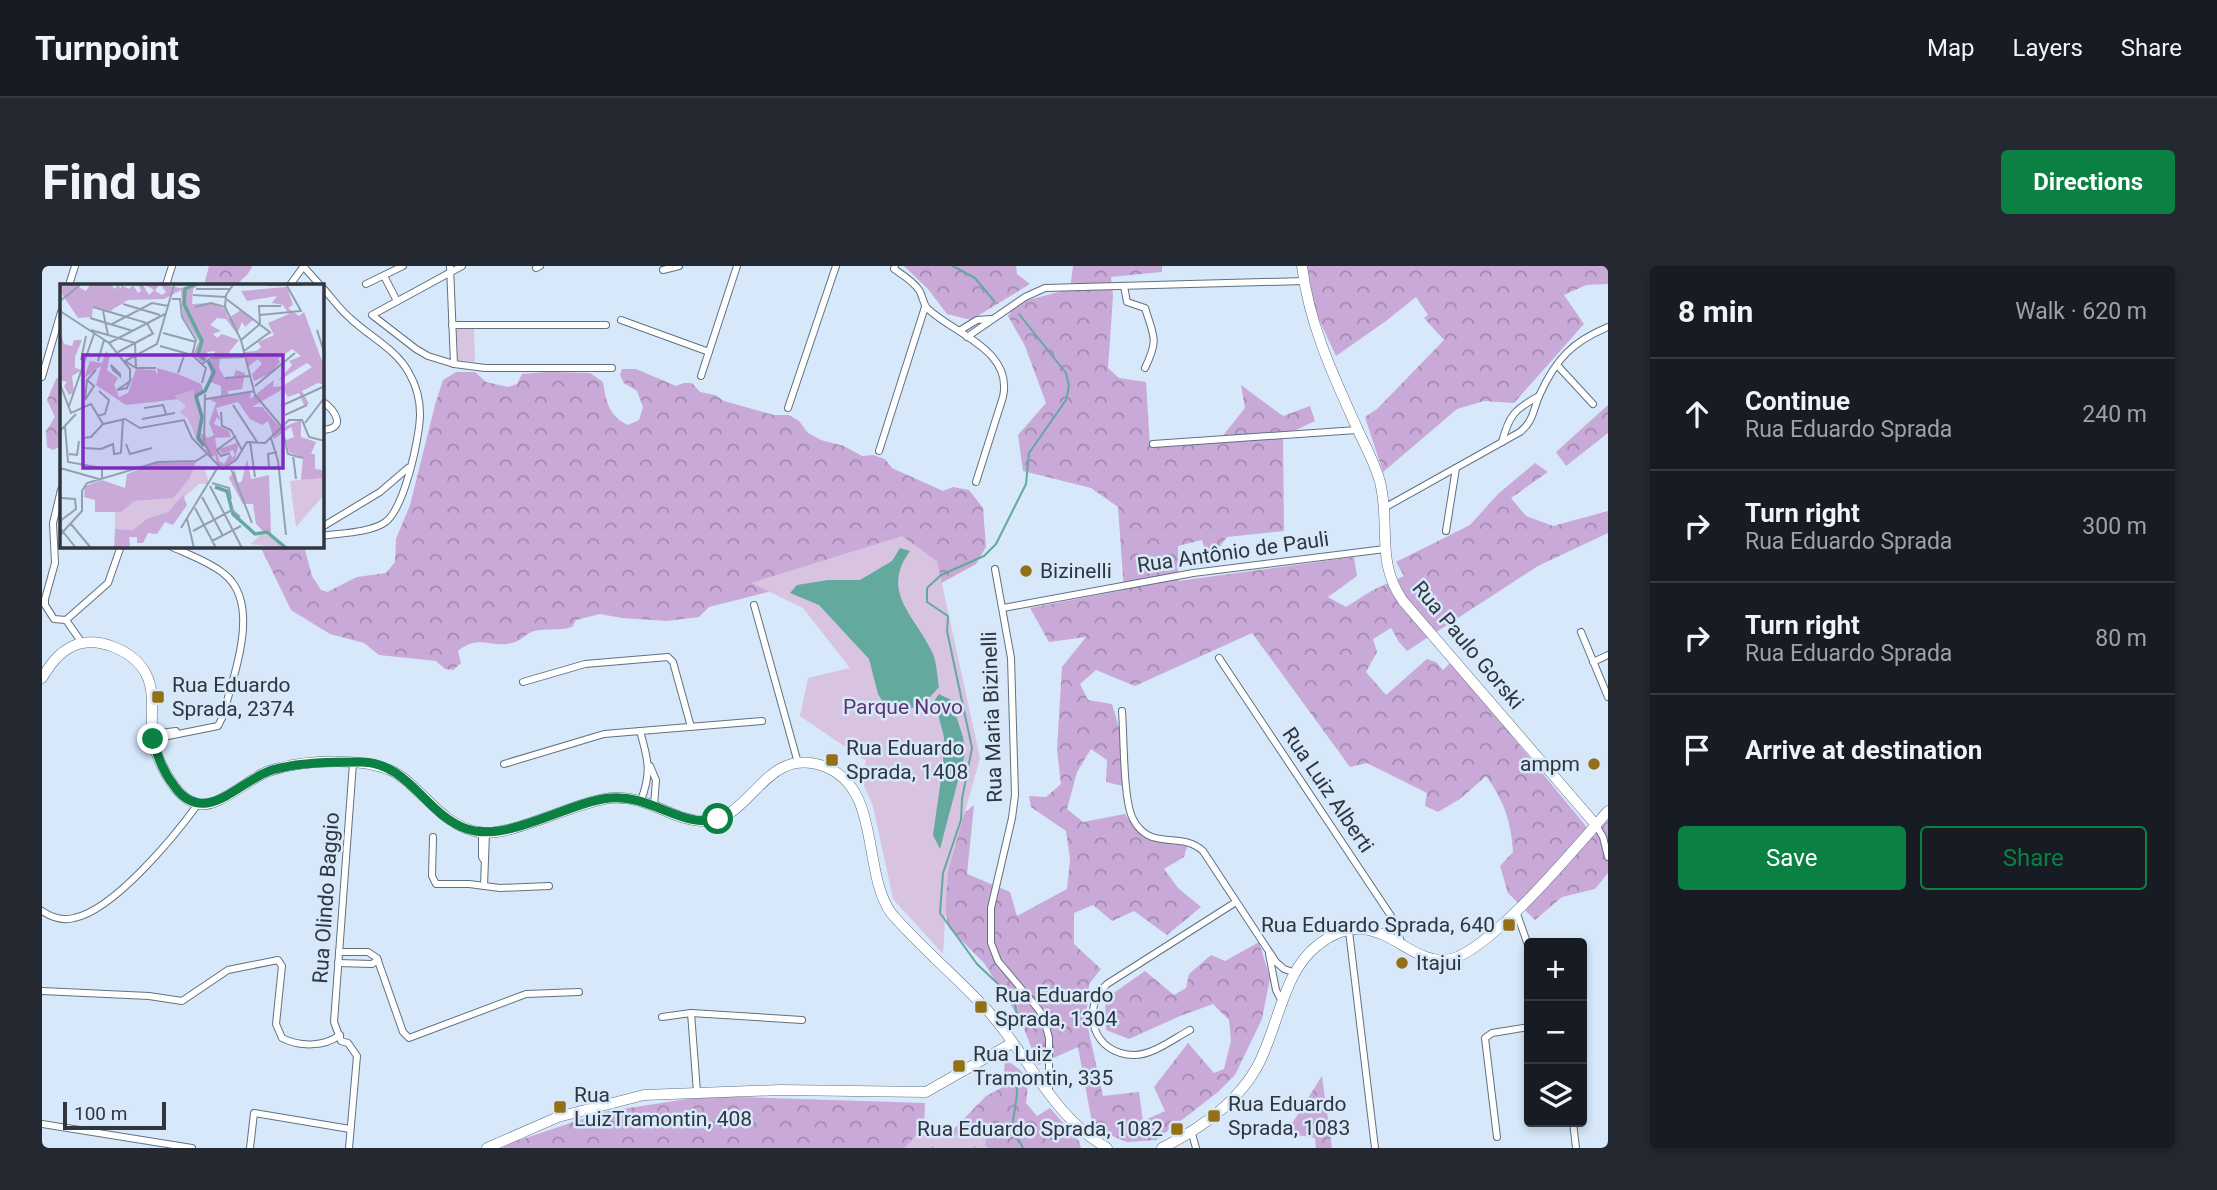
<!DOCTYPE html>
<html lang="en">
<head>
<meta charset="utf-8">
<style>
	:root { --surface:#171b24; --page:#242831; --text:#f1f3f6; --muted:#9ea1a6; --line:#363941; --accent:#0b8043 }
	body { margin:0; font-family:Roboto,sans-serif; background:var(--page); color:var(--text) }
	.controls { position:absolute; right:21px; bottom:21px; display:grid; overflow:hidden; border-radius:7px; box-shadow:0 4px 10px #0003 }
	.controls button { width:63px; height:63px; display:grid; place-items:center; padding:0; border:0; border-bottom:2px solid var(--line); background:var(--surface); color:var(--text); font:35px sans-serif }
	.scale { position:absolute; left:21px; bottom:18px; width:103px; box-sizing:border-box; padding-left:7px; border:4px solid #2f363d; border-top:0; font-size:19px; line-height:24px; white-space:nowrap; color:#2f363d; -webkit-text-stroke:5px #d6e8fa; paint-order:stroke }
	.stop { position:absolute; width:21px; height:21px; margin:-16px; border:5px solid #0b8043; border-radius:50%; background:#fff }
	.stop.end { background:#0b8043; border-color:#fff; box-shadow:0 2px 7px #0008 }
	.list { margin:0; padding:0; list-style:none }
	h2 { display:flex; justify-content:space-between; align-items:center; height:91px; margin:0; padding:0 28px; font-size:30px }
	h2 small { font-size:23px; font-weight:400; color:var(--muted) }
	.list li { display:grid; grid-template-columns:46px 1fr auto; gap:21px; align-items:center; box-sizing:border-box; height:112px; padding:0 28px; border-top:2px solid var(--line) }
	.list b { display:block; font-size:26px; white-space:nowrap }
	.list p { margin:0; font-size:23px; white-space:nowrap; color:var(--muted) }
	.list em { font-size:23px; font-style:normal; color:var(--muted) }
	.actions { display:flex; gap:14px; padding:21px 28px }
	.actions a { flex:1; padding:16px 0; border:2px solid var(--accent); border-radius:7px; text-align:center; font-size:24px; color:var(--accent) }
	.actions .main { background:var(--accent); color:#fff }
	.icon { flex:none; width:38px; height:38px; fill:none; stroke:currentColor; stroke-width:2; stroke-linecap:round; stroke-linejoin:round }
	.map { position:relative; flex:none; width:1566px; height:882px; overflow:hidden; border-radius:7px }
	header { display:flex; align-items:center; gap:42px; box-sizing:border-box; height:98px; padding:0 35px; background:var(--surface); border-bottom:2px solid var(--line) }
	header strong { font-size:33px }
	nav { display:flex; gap:38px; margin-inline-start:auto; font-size:24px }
	.intro { display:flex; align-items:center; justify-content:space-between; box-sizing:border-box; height:168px; padding:0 42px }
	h1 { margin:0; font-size:49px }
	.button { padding:18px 32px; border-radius:7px; background:var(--accent); color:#fff; font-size:24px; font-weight:700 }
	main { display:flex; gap:42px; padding:0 42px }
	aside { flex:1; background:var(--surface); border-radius:7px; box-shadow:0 4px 10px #0003 }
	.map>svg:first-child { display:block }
	.grass { fill:url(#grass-tufts) }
	.forest { fill:url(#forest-crowns) }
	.park { fill:#d8c3e1 }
	.water { fill:#63a99e }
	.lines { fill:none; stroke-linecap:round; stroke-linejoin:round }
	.stream { stroke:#63a99e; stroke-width:2 }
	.street-casing { stroke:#627181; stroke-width:8 }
	.secondary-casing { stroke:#627181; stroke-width:11 }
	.street { stroke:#fff; stroke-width:6 }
	.secondary { stroke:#fff; stroke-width:10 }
	.route { stroke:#0b8043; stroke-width:9 }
	.poi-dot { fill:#936f16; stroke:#d6e8fa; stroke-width:2.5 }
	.labels { text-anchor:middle; stroke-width:5; stroke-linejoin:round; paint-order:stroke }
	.street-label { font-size:21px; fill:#2f363d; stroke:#d6e8fa }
	.poi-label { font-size:21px; fill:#2f363d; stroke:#d6e8fa; text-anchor:start }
	.park-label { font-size:21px; fill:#5e366f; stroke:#d6e8fa }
	.inset-river { fill:none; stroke:#63a99e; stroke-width:3.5 }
	.inset-road { fill:none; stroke:#93a1ae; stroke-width:2 }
	.view { fill:#7b2cbf; fill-opacity:0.15; stroke:#7b2cbf; stroke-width:3.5 }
	.inset-edge { fill:none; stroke:#2f363d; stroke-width:3.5 }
</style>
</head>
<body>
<header>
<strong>Turnpoint</strong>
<nav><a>Map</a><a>Layers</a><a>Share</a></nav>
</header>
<div class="intro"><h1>Find us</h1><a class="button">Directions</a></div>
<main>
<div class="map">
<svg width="1566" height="882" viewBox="0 0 1566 882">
	<defs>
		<pattern id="grass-tufts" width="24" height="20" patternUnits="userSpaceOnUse" patternTransform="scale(1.75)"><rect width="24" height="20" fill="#d8c3e1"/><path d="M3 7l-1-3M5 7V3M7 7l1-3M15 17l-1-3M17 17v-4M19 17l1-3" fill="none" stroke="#baa8c2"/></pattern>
		<pattern id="forest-crowns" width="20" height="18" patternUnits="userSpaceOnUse" patternTransform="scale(1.75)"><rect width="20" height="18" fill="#c9a9d7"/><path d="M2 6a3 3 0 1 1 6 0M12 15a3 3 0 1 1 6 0" fill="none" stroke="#a48ab0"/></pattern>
	</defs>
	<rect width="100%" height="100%" fill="#d6e8fa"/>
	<path class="grass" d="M882 860 920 868 946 863 943 880 946 882H863Z"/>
	<g class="forest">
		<path d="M167 0H210C206 11 200 11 196 19H162Z"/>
		<path d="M862 0H974L975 8 988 18 929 54 905 48 886 23Z"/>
		<path d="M1031 0H1120V6L1069 11 1071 30 1066 102 1077 112 1104 116 1108 181 1175 177 1203 142 1199 119 1241 150 1268 140 1273 155 1241 170 1242 265 1185 271 1166 296 1160 274 1136 280V315L1312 291 1315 310 1286 331 1304 341 1331 324 1362 310 1354 296 1428 259 1456 228 1493 197 1506 206 1469 232 1484 250 1511 260 1566 245V267L1496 300 1365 385 1357 376 1349 362 1331 373 1335 386 1324 406 1344 429 1385 393 1394 396 1401 404 1409 396 1552 570 1566 554V607L1553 623 1520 631 1493 654 1466 627 1458 600 1471 586C1469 555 1462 535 1444 510L1418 533 1396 546 1383 540 1385 527 1325 497 1308 501 1210 367 1093 420 1054 404 1038 418 1046 434 1070 438 1080 472 1081 520 1064 516 1065 494 1049 483 1035 506 1025 543 1041 556 1083 548C1101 576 1114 576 1145 580L1142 591 1122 603 1136 622 1159 641 1125 669 1092 645 1070 655 1051 639 1032 647V678L1059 703 1047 718 1044 753 1061 830 1097 826 1101 855 1123 845 1112 821 1146 777 1172 807 1182 803 1189 775 1187 754 1171 738 1138 750 1087 773 1064 764 1063 733 1103 705 1132 729 1144 722 1147 708 1169 689 1183 695 1217 676 1228 712 1220 753 1193 809 1176 826 1114 874 1085 876 1051 862 1036 781 996 799 979 755 942 697 907 662 896 612 915 553 932 539 925 608 968 626 975 650 1025 623 1028 593 1024 565 989 541 987 530 1004 531 1019 518 1015 483 1020 401 1044 371 1007 376 988 342 1082 324 1076 241 1049 222 981 205 976 169 1004 137 983 80 966 50 975 37 1028 23Z"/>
		<path d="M1265 0H1566V18L1544 19 1522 29 1542 58 1472 137 1442 135 1415 143 1341 206 1323 151 1335 143 1402 74 1382 52 1386 49 1374 31 1344 55 1294 90 1268 34Z"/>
		<path d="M580 103H594L634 120 642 117H650L658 126 673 129 682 135 732 149H747L757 155 766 167 779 174 802 180 820 190 831 189 843 193 850 202 901 225 911 221 927 224 941 242 944 281 934 298 883 326 738 323 667 341 657 351 625 355 580 352 558 348 534 354 530 361C516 365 505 362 492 365 485 367 480 374 473 376 451 384 437 367 416 385L419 397 411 404 403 403 394 395 337 389 322 377 288 368 249 344 220 284 213 280H262L270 310 279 324 285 326 315 311 344 307 353 296 354 273 368 239 393 139 401 114 414 106H433L444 116 466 121 475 118 480 108 506 106 548 107 561 116C564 136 567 150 586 159L597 154 601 141 595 125 582 117 578 109Z"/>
		<path d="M19 109V180L11 184 5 181 4 165 13 151 5 134 14 113Z"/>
		<path d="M1566 139V167L1524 200 1514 186Z"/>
		<path d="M963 793C984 808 988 810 984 837L995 850 1008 842 1037 875 1039 882H946L943 880 945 864 920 868 909 866 944 830 961 821Z"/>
		<path d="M1280 810 1290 882H1274L1273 872 1244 867Z"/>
		<path d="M664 830 883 837 882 860 863 882H460L469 877 561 846Z"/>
	</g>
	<g class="park">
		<path d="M432 62 433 96 415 94V63Z"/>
		<path d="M860 270 895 295 938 492 906 606 901 688 851 633 831 540 818 511 824 495 758 450 766 412 808 402 761 342 709 317Z"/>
	</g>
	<g class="water">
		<path d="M858 282 868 285C837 327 875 351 891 388 895 398 895 410 897 421 879 442 872 446 844 441L836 428 827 393 777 339 748 327 755 319 786 314H818L850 295Z"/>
		<path d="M897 428 909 434 921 471 923 488 898 583 891 569 901 499 902 471 895 444 889 439Z"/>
	</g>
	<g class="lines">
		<g class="stream">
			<path d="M911 0 933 12 952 35"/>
			<path d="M977 48 1024 107 1027 120 1024 134 987 187 984 218 954 278 942 290 899 309 885 322V336L906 350 905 365 930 482 920 533 919 554 901 607 898 647 935 698 972 733 977 761"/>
			<path d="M974 809 975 828 970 862 981 882"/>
		</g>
		<g class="street-casing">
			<g id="street">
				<path d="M261 0 278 19"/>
				<path d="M408 0 412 98"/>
				<path d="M420 0 330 49 374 83 386 90 412 98 443 102H570"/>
				<path d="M853 0 852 3C861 9 871 15 877 24 881 30 881 39 886 43 914 69 971 84 961 131L934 216"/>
				<path d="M494 2 498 0"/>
				<path d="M621 4 637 0"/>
				<path d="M342 10 355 35"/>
				<path d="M324 18 361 0"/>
				<path d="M27 19 33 0"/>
				<path d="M124 19 130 0"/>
				<path d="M248 19 261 1"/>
				<path d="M1082 20 1085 36 1103 42C1112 71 1117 73 1103 102"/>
				<path d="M280 21C290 32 298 44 309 53 328 71 354 83 367 107 374 119 378 134 378 148 378 171 362 245 342 257 326 267 299 267 280 270"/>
				<path d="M579 54 667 86"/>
				<path d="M410 59H564"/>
				<path d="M917 65 935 54 949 53"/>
				<path d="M925 71 983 31 1003 22 1262 15"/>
				<path d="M1515 99 1551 138"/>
				<path d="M659 110 695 0"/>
				<path d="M0 111 19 46"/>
				<path d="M280 135C293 144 306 163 280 164"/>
				<path d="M746 142 794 0"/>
				<path d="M1460 176C1467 149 1473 143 1497 130"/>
				<path d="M1111 178 1315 164"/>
				<path d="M837 185 883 41"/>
				<path d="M19 224 11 257 13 297 3 333V339L12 353 24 354 66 317 79 280"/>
				<path d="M1342 242 1478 166C1492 155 1491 143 1498 128 1514 93 1530 76 1566 61"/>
				<path d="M280 261 338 226 366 202"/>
				<path d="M1404 265 1414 202"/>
				<path d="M953 303 969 392 973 529 970 552 949 642V677L956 695 997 744 1002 753 1007 772V828"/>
				<path d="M712 339 756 497"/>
				<path d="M961 342 1151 307 1343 283"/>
				<path d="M24 354 40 377"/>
				<path d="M1539 366 1566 431"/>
				<path d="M1177 392 1349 650 1360 678"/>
				<path d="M1551 396 1566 389"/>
				<path d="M481 416 543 398 626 391 631 396 649 461"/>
				<path d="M1080 445C1082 469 1081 535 1091 553 1095 561 1102 568 1110 571 1129 577 1145 571 1161 585L1234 696 1242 703 1254 707"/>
				<path d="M598 465C606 493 610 506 599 534"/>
				<path d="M110 468 134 465"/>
				<path d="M111 473 176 460 181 450C191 409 221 337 181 307 166 295 145 288 128 280"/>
				<path d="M462 498 562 468 720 455"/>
				<path d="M608 500 614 514 612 539"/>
				<path d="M1554 559 1561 571 1566 591"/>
				<path d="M440 567V591L442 594"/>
				<path d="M391 571 390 610 394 618H427L458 622 507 620"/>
				<path d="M442 620 444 567"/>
				<path d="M0 645C9 651 21 655 32 652 72 644 132 571 156 538"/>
				<path d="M1474 645 1487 682"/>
				<path d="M1307 665 1333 882"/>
				<path d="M297 686H326L335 692 361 766 367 772 484 728 537 726"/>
				<path d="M1227 688 1234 724 1241 738"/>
				<path d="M296 697 330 698 336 694"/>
				<path d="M0 725 107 730 140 735 186 704 236 694 240 700 234 758 240 772C258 781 282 781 298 769"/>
				<path d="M649 747 655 826"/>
				<path d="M620 751 649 747 760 754"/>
				<path d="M1148 764C1131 773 1111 789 1092 789 1052 789 1037 744 1065 718L1194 636"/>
				<path d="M1531 856 1534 882"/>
				<path d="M0 858 150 882"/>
				<path d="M1149 864 1154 882"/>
				<path d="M1455 871 1443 772 1450 767 1487 761"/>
				<path d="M208 882 212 847 308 863"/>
				<path d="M307 882 315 790 306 777 299 775 292 756 311 497"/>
			</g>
		</g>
		<g class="secondary-casing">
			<g id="secondary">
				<path d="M1260 0C1267 58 1291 109 1315 162 1323 180 1333 197 1338 216 1349 260 1333 295 1361 335L1554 559"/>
				<path d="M0 412C8 399 16 387 31 380 56 369 92 385 104 408 113 425 109 446 110 464 111 484 119 501 130 517 136 526 144 535 156 538 176 543 207 512 227 505 260 494 331 489 360 511 385 530 404 561 437 566 469 572 531 536 569 532 608 529 629 555 662 555 710 556 722 477 784 501 839 523 820 606 849 647 879 682 916 712 947 746 987 791 1011 851 1065 882"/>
				<path d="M445 882 516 851 602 829 739 824 884 826 970 777"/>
				<path d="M1120 882C1156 864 1195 837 1215 801 1236 763 1241 705 1276 679 1336 632 1364 703 1409 693 1449 684 1536 579 1566 545"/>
			</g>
		</g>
		<use href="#street" class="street"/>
		<use href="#secondary" class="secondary"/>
	</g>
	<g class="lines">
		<path class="route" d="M111 473C115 491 122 507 133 521 163 562 198 514 230 504 258 496 291 496 320 496 367 497 384 549 425 563 465 577 526 536 568 532 609 528 640 563 676 553"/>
	</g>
	<g class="poi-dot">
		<circle cx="984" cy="305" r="7"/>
		<rect x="109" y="424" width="14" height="14" rx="3.5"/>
		<rect x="783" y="487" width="14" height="14" rx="3.5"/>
		<circle cx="1552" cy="498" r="7"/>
		<rect x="1460" y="652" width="14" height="14" rx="3.5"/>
		<circle cx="1360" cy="697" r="7"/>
		<rect x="932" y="734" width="14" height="14" rx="3.5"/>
		<rect x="910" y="793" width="14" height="14" rx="3.5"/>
		<rect x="511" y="834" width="14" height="14" rx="3.5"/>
		<rect x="1165" y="843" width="14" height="14" rx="3.5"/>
		<rect x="1128" y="856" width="14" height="14" rx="3.5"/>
	</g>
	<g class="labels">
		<g class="street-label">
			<text transform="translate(1191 286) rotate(-8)" y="7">Rua Antônio de Pauli</text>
			<text transform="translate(1426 379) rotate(50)" y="7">Rua Paulo Gorski</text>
			<text transform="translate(950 451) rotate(-92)" y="7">Rua Maria Bizinelli</text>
			<text transform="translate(1286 524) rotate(56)" y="7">Rua Luiz Alberti</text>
			<text transform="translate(284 632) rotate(-86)" y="7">Rua Olindo Baggio</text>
		</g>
		<g class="poi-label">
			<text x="998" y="312">Bizinelli</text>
			<text x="130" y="426">Rua Eduardo<tspan x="130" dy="24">Sprada, 2374</tspan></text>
			<text x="804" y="489">Rua Eduardo<tspan x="804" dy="24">Sprada, 1408</tspan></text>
			<text x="1538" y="505" text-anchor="end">ampm</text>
			<text x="1453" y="666" text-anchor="end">Rua Eduardo Sprada, 640</text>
			<text x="1374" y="704">Itajui</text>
			<text x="953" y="736">Rua Eduardo<tspan x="953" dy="24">Sprada, 1304</tspan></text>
			<text x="931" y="795">Rua Luiz<tspan x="931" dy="24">Tramontin, 335</tspan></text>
			<text x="532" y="836">Rua<tspan x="532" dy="24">LuizTramontin, 408</tspan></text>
			<text x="1186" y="845">Rua Eduardo<tspan x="1186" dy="24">Sprada, 1083</tspan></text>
			<text x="1121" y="870" text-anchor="end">Rua Eduardo Sprada, 1082</text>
		</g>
		<g class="park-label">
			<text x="861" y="448">Parque Novo</text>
		</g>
	</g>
	<g transform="translate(18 18)">
		<rect width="264" height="264" fill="#d6e8fa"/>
		<path d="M136 181 144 182 149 200H139L108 228 88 234 73 246 55 245V228L74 217 113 214ZM263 194 264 211 236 243 230 197ZM201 250 210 252 223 264 191 260Z" fill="#d8c3e1"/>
		<path d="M15 1 26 7 30 1H51L55 5 58 1 61 5V1L69 5 73 1 78 9 81 7 79 1H83L89 11 94 6 86 1H99L95 7 102 11 106 8 101 1 121 4 139 1 133 5 132 20 150 19 165 25 168 34 181 26 193 36 185 43 182 38 177 50 166 35 157 34 150 41 161 47 153 50 157 54 162 50 179 56 166 72 160 73 159 84 165 94H173L176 86 185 89 182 105 168 107V111L191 108 190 115 214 96 213 103 223 102 252 83 247 79 218 97 232 81 229 77 241 72 232 65 218 75 220 78 211 89 194 97 192 90 202 80 198 75 188 83 184 68 196 67 201 63 198 58 214 51 208 39 229 30 223 21 212 19 217 12 187 17 181 7 227 3 233 21 228 24 239 32 244 28 262 77 264 101 258 99 242 107 249 120 244 121 239 109 228 113 223 105 192 123H202L221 144 241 136V153L256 158 251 170H255V185L262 186 263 194 241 196 243 174 229 168 226 156 234 153 231 143 214 155 208 137 202 141 190 135 178 118 156 124 161 138 157 133 154 140 169 147 171 153 155 154 159 177 164 180 170 170 173 174 175 170 173 166 162 170 159 165 179 158 175 175 165 183 157 181 155 171 150 173 137 149 142 140 141 149 148 154 154 151 149 139 156 119 149 115 161 112V102L148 97 151 89 147 78 154 74 155 67 147 68 149 73 142 78 133 70 139 57 123 33 121 6 104 15 68 16 50 27 33 23 32 33 18 34 2 10 1 2ZM0 47 4 60 12 62 14 56H22L15 73V84L22 86 12 92 14 108 9 111 4 102 7 98 0 96ZM46 67 50 71 47 86 58 94 54 101 59 113 68 109 76 85 95 86 98 91 97 84 118 90 141 100 144 107 136 113 66 121 36 101 41 82 24 94 30 77 42 79ZM187 175 191 195 209 191 211 249 207 251 196 240 193 220H183L169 194 175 186 178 199 182 197ZM136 178 129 195 113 214 74 217 61 228H35V216L24 213 25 202 42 196 65 204 67 190 95 179ZM123 211 127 221 113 241 105 238 97 250 88 249 83 259H77V253H69L70 262 54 264 55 245 73 246 88 234 108 228Z" fill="#c9a9d7"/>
		<path d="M133 106 143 134 138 159 128 134 120 129 126 122 114 112Z" fill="#d8c3e1"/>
		<path class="inset-river" d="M134 1 125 5 124 20 142 57 138 70 145 76M144 162 138 154 142 133 136 112 145 107 154 88 148 77M155 203 167 207 173 230 195 250 207 248 226 264"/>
		<path class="inset-road" d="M173 1 166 11 165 23 181 56 195 111 222 143 228 170 243 174M208 1H243M136 5H170M133 11 165 13M165 14 211 49M112 15H120L122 33 136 56 132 71 146 84 142 99M0 17 20 1M63 20 100 31M33 23 87 39 93 50M135 23 151 19 165 23M0 27 49 59 70 85V97M43 27 48 51M200 31 241 27 227 2M30 34 73 47M52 40 92 19 108 22M31 46 75 59 76 84M257 46 265 71M103 49 136 58M181 56 200 40 199 22H221M49 59 105 30M100 62 132 71M184 67 210 48M58 68 94 49M21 76 26 52M38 77 44 56M142 80 151 74 184 73M51 81 60 90V92L53 86ZM96 84H76L65 77 97 60 114 1M118 89 125 69M165 94 191 92M27 96 34 102 25 116 27 96 36 86M70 97 67 104 57 106 66 100ZM0 100 11 129 31 120 43 140 65 135 80 144 124 136 132 154 162 185 176 176 187 158 205 159 229 136H242L249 153 265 157M195 102 235 69M145 110 144 158 152 173M146 115 195 107M173 121 197 158M9 122 34 50M221 122 265 102M84 124 103 121 106 130M161 128 162 142 171 146 182 166M225 131 247 121M37 132 45 130 49 116 39 107M82 135 115 129M245 139 265 113M5 142 8 178 42 184V194M0 147 16 130M23 154 31 153 43 140M211 154 218 177 226 251M190 157 195 193M66 160 70 170 92 164M23 164 41 165 53 160 54 170 61 169M61 169 63 135M170 169 161 172 157 166 176 152M9 170 17 171 19 157M233 171 236 195M170 182 192 239M209 183 208 170 217 168M0 184 39 195M152 199 169 204 171 215M150 202 182 264M142 213 163 252M135 224 156 264M127 235 134 264M0 237 16 225 15 215 1 214M11 240 31 264M0 244 16 264M121 244 158 183M133 247 172 226 180 233M0 251 22 227V207L27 199 98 178 136 177 147 170M152 257 181 242M49 264H76"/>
		<path class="view" d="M23 71H223V184H23Z"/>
		<rect width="264" height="264" class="inset-edge"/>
	</g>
</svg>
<div class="controls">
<button>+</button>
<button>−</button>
<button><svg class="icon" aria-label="layers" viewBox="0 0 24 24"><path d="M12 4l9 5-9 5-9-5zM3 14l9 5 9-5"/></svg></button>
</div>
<div class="scale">100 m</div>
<div class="stop" style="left:676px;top:553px"></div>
<div class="stop end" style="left:111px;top:473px"></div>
</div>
<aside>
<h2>8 min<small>Walk · 620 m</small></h2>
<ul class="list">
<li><svg class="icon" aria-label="ahead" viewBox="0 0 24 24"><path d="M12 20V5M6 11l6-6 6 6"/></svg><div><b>Continue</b><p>Rua Eduardo Sprada</p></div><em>240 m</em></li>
<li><svg class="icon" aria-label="right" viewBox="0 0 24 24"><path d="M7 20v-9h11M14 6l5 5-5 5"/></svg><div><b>Turn right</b><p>Rua Eduardo Sprada</p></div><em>300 m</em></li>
<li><svg class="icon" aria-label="right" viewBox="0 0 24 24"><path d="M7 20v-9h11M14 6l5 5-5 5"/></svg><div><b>Turn right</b><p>Rua Eduardo Sprada</p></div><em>80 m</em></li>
<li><svg class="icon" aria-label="arrive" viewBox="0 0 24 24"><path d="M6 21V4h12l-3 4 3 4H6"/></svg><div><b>Arrive at destination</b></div></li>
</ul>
<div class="actions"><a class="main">Save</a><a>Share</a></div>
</aside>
</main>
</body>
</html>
